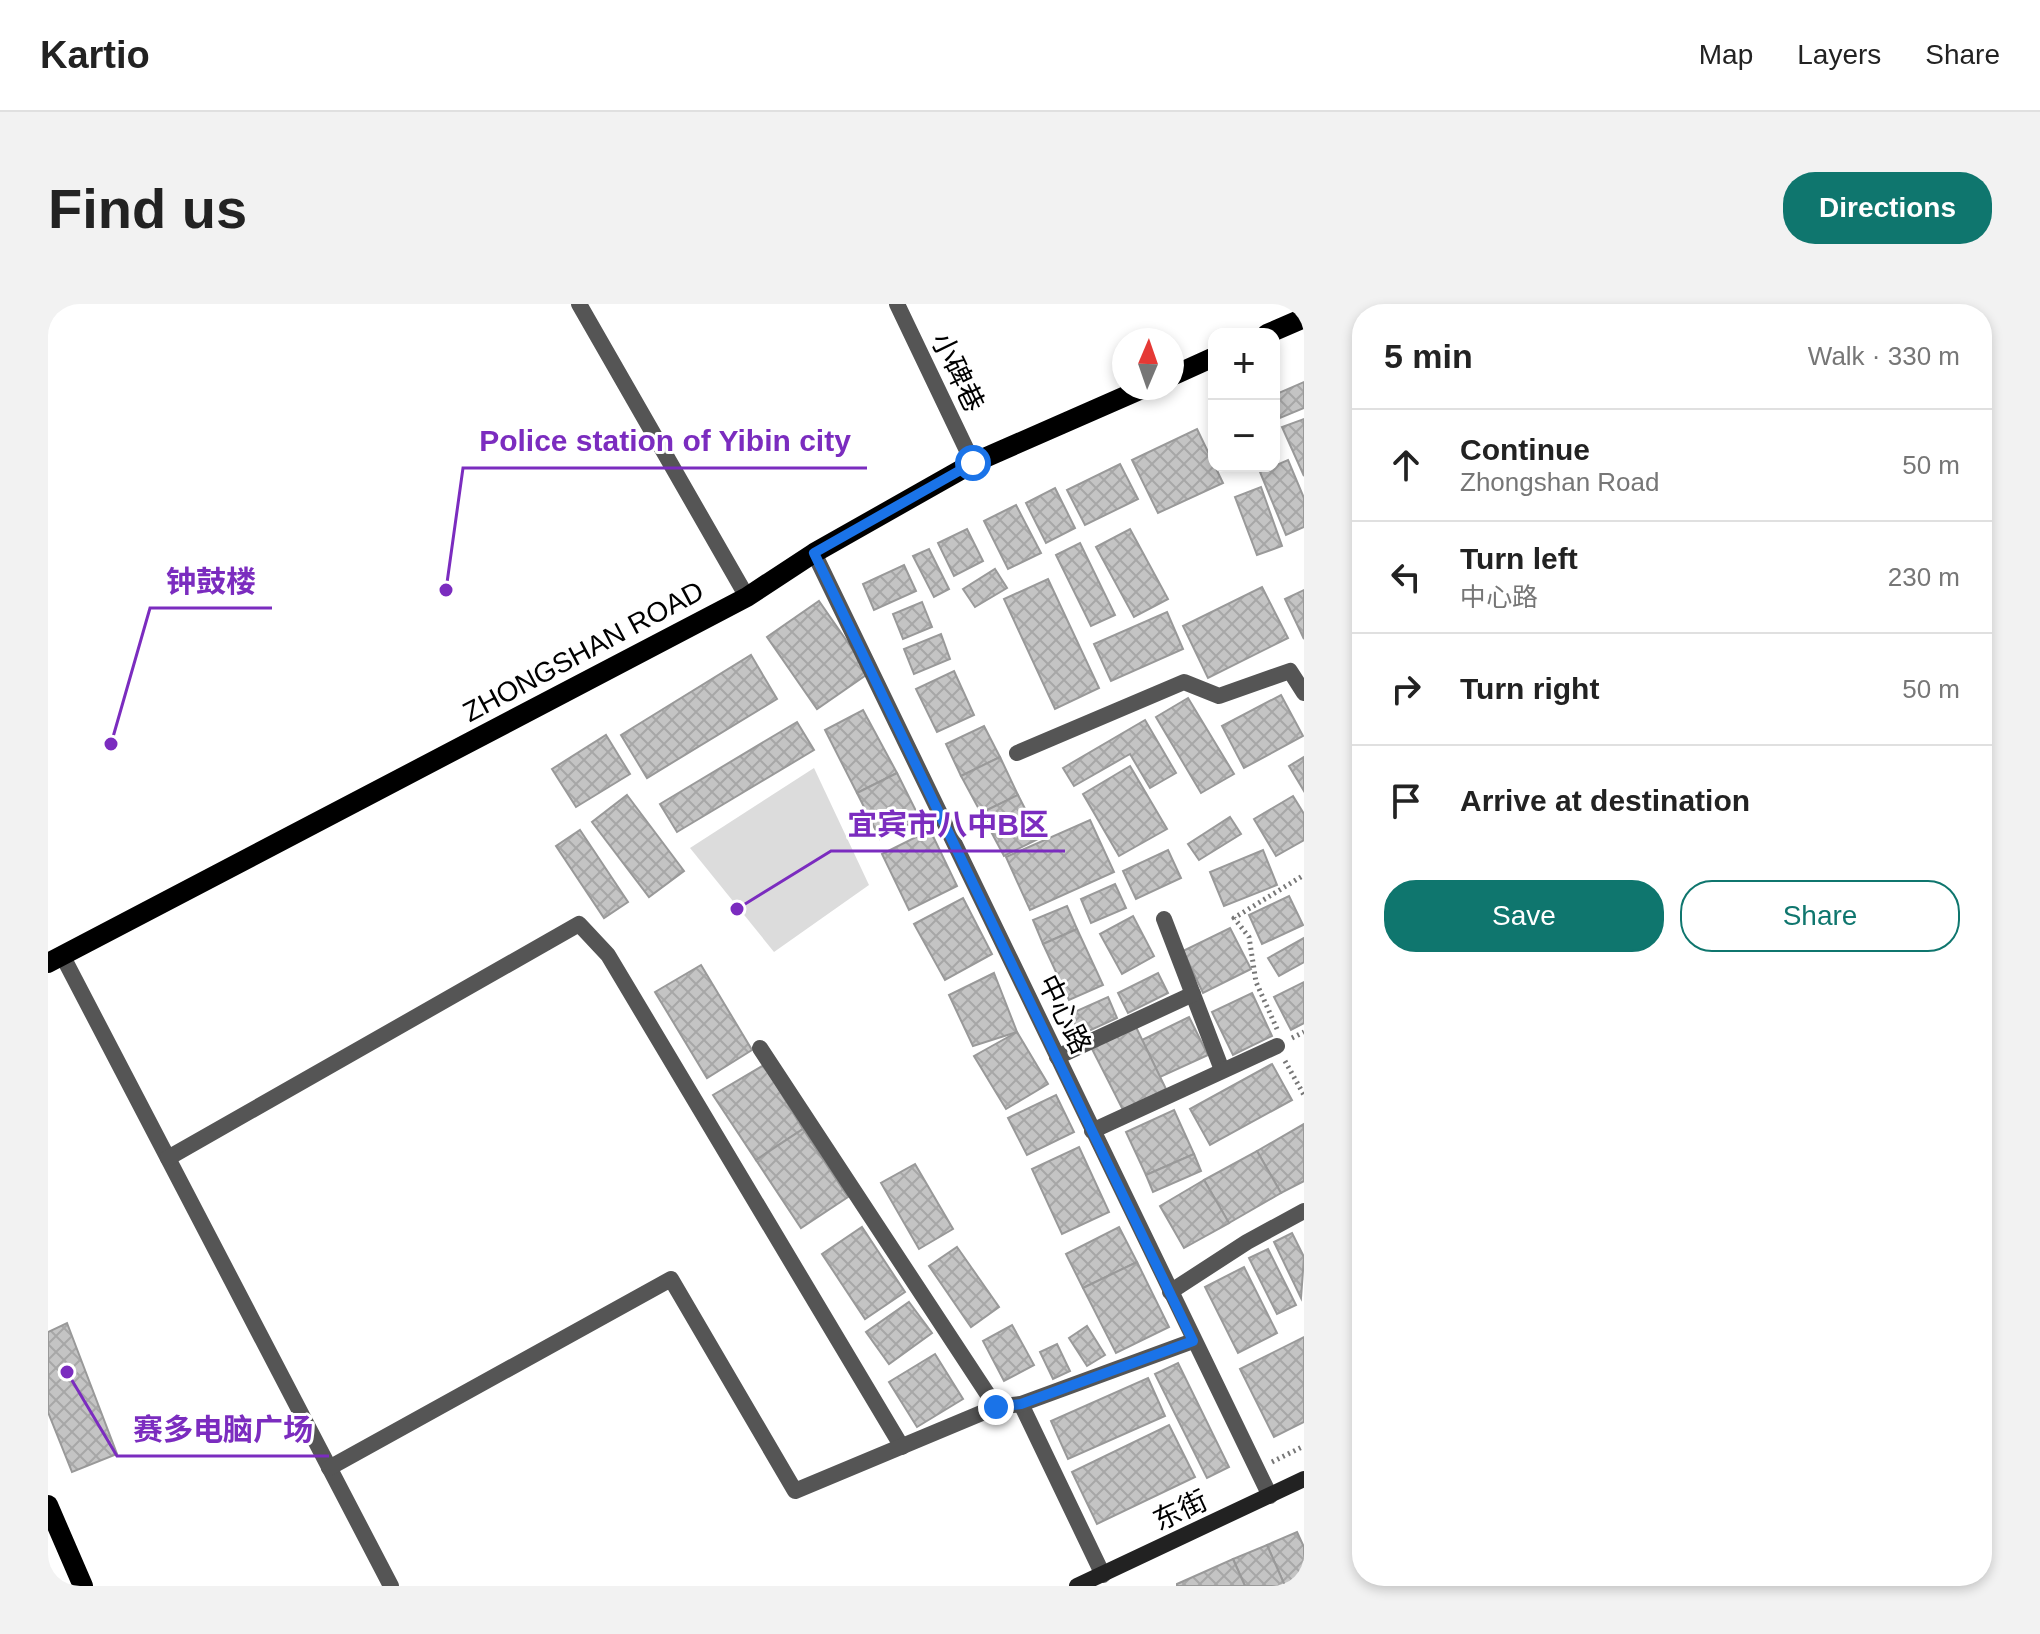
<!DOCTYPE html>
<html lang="en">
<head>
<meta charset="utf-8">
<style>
	:root { --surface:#fff; --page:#f2f2f2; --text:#222; --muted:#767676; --line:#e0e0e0; --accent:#0f766e }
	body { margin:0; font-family:Helvetica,"Noto Sans SC",sans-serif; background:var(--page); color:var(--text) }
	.controls { position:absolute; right:24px; top:24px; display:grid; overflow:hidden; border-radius:16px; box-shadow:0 4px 12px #0003 }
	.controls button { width:72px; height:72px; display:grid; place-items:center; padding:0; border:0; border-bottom:2px solid var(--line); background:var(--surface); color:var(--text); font:40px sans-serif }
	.compass { position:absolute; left:1064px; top:24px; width:72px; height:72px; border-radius:50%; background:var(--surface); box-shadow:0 4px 12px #0003; rotate:2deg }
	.stop { position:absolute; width:24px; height:24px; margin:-18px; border:6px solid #1a73e8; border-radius:50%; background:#fff }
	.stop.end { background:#1a73e8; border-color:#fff; box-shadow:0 2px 8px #0008 }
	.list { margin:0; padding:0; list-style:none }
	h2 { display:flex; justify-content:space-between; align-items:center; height:104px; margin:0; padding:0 32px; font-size:34px }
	h2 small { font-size:26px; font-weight:400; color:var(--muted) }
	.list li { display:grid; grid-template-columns:52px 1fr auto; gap:24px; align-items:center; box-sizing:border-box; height:112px; padding:0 32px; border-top:2px solid var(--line) }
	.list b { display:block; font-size:30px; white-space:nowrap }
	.list p { margin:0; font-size:26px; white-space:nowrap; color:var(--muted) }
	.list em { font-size:26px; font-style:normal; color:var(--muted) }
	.actions { display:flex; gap:16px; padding:24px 32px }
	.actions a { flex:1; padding:18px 0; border:2px solid var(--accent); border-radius:32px; text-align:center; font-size:28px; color:var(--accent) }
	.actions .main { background:var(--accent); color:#fff }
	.icon { flex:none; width:44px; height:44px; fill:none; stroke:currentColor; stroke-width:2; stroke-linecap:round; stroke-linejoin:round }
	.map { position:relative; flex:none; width:1256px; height:1282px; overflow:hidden; border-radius:32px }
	header { display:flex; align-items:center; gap:48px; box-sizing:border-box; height:112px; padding:0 40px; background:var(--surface); border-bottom:2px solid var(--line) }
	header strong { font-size:38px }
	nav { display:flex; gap:44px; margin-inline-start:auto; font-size:28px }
	.intro { display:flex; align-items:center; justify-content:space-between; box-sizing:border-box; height:192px; padding:0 48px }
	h1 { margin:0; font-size:56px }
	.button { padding:20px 36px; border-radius:32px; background:var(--accent); color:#fff; font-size:28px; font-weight:700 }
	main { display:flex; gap:48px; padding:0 48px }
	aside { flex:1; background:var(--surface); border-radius:32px; box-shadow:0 4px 12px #0003 }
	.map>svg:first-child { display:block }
	.grass { fill:#dcdcdc }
	.building { fill:url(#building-cross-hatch); stroke:#999; stroke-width:2 }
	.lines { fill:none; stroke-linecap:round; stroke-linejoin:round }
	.path { stroke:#777; stroke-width:5; stroke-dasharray:2 4; stroke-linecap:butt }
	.street { stroke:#555; stroke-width:16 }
	.secondary { stroke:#222; stroke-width:16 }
	.primary { stroke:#000; stroke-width:20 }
	.route { stroke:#1a73e8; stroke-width:10 }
	.labels { text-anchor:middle; stroke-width:6; stroke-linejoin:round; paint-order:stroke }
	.street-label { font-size:28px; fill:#000; stroke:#fff }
	.leader { fill:none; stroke:#7b2cbf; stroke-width:3 }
	.callout-dot { fill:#7b2cbf; stroke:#fff; stroke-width:3 }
	.callout-label { font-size:30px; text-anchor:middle; font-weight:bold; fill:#7b2cbf; stroke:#fff; stroke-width:6; stroke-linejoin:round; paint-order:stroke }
</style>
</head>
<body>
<header>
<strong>Kartio</strong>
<nav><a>Map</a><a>Layers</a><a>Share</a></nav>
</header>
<div class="intro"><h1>Find us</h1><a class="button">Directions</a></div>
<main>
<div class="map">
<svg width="1256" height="1282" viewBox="0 0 1256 1282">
	<defs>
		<pattern id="building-cross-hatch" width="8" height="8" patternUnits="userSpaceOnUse" patternTransform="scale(2)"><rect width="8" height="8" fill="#c4c4c4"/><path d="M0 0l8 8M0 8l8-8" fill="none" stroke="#a7a7a7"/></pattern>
	</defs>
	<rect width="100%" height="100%" fill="#fff"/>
	<path class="grass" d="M766 464 821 581 726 648 642 544Z"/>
	<g class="building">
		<path d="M1256 78V104L1232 114 1226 91Z"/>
		<path d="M1256 115V172L1234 123Z"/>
		<path d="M1149 125 1175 179 1110 209 1084 156Z"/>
		<path d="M1240 156 1256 194V223L1238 231 1212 168Z"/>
		<path d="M1072 160 1090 195 1037 221 1019 186Z"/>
		<path d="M1213 183 1234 242 1209 251 1187 193Z"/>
		<path d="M1007 184 1027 224 998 239 978 199Z"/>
		<path d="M968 201 993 249 960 265 936 217Z"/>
		<path d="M919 225 935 257 906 272 890 239Z"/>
		<path d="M1082 225 1120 295 1086 313 1048 243Z"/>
		<path d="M1032 239 1067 311 1043 322 1008 251Z"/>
		<path d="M881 245 901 285 886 293 865 252Z"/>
		<path d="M856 261 868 287 826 306 815 280Z"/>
		<path d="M947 265 959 284 927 303 915 285Z"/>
		<path d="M1000 275 1051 384 1007 405 956 295Z"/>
		<path d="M1214 283 1240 334 1160 374 1135 322Z"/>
		<path d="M1256 286V335L1237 295Z"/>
		<path d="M771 297 821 369 769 405 719 333Z"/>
		<path d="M874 298 884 323 855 335 845 310Z"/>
		<path d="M1119 308 1135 345 1063 377 1046 340Z"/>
		<path d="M893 330 902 355 866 370 856 345Z"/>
		<path d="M703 351 729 395 599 474 573 431Z"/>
		<path d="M906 367 926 411 889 428 868 385Z"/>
		<path d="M1233 391 1255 432 1196 464 1174 422Z"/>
		<path d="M1140 394 1186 470 1153 489 1108 413Z"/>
		<path d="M815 406 849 469 809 489 777 426Z"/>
		<path d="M1097 416 1128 469 1102 484 1082 450 1026 482 1015 464Z"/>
		<path d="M749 418 766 446 629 528 612 500Z"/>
		<path d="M936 422 952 453 913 472 898 440Z"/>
		<path d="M558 431 582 470 528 503 504 465Z"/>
		<path d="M952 453 970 491 933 509 913 472Z"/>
		<path d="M1256 453V487L1241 462Z"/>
		<path d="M1082 462 1119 525 1071 552 1035 490Z"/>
		<path d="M849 469 872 515 832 535 809 489Z"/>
		<path d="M579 491 636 567 601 593 544 518Z"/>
		<path d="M970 491 992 534 956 552 933 509Z"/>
		<path d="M1245 492 1256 510V536L1228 552 1206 515Z"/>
		<path d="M1182 513 1193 530 1151 556 1140 540Z"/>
		<path d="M1042 516 1066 568 982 606 958 553Z"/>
		<path d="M532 526 580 598 556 614 508 542Z"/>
		<path d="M882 526 909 582 861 606 834 550Z"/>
		<path d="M1120 546 1133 574 1088 595 1075 567Z"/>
		<path d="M1215 546 1229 581 1176 602 1162 568Z"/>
		<path d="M1067 580 1078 604 1043 619 1033 595Z"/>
		<path d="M1241 592 1255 621 1214 640 1201 611Z"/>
		<path d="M915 594 944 650 897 676 866 620Z"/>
		<path d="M1019 602 1029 625 995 640 985 616Z"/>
		<path d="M1085 612 1106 652 1074 670 1052 630Z"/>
		<path d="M1182 624 1203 665 1155 689 1135 647Z"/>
		<path d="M1029 625 1055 681 1021 696 995 640Z"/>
		<path d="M1256 634V658L1231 672 1220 654Z"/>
		<path d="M653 661 704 746 659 774 607 688Z"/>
		<path d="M946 669 969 728 925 742 901 691Z"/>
		<path d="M1110 669 1120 689 1080 709 1070 689Z"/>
		<path d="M1256 678V719L1243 726 1226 693Z"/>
		<path d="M1204 689 1224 732 1185 751 1164 708Z"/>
		<path d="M1060 693 1069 714 1032 731 1022 710Z"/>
		<path d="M1141 713 1160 751 1112 773 1094 736Z"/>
		<path d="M1087 721 1118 785 1075 806 1043 743Z"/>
		<path d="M969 728 1000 780 958 805 926 752Z"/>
		<path d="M1224 760 1244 796 1162 841 1142 805Z"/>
		<path d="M716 761 755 825 708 856 665 791Z"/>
		<path d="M1008 791 1026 828 979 851 960 814Z"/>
		<path d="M1126 806 1146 850 1098 871 1078 828Z"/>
		<path d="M1256 820V877L1233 889 1209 847Z"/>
		<path d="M755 825 800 893 753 924 708 856Z"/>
		<path d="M1031 843 1061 908 1014 930 984 865Z"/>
		<path d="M1209 847 1233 889 1181 919 1156 876Z"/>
		<path d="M1146 850 1153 867 1105 888 1098 871Z"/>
		<path d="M867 860 905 925 871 945 833 879Z"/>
		<path d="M1156 876 1181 919 1136 944 1112 902Z"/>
		<path d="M814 923 857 988 817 1015 774 950Z"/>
		<path d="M1071 923 1089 958 1035 984 1018 950Z"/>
		<path d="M1244 929 1256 953 1253 994 1226 938Z"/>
		<path d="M909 943 951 1003 923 1023 881 962Z"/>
		<path d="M1220 945 1248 1001 1229 1010 1201 954Z"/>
		<path d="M1089 958 1121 1023 1068 1049 1035 984Z"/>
		<path d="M1196 963 1229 1029 1190 1049 1157 983Z"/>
		<path d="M861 998 884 1029 841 1060 818 1028Z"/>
		<path d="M19 1019 69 1150 24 1168 0 1108V1028Z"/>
		<path d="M964 1021 986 1061 956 1077 935 1037Z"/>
		<path d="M1039 1022 1057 1051 1039 1062 1021 1034Z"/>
		<path d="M1256 1033V1118L1226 1133 1192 1065Z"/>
		<path d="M1009 1040 1022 1067 1005 1075 992 1048Z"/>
		<path d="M887 1050 915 1095 869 1123 841 1078Z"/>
		<path d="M1130 1059 1181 1163 1159 1174 1107 1070Z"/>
		<path d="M1100 1074 1117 1112 1020 1155 1003 1117Z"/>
		<path d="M1121 1121 1147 1173 1049 1220 1024 1168Z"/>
		<path d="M1249 1228 1256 1243V1282H1237L1219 1241Z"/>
		<path d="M1219 1241 1237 1282H1197L1185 1255Z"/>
		<path d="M1185 1255 1197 1282H1129V1280Z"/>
	</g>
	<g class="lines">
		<g class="path">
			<path d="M1229 725 1208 678 1201 633 1186 614 1256 571"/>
			<path d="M1244 734 1256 728"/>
			<path d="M1237 757 1256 791"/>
			<path d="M1224 1158 1256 1142"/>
		</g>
		<g class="street">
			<path d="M531 0 699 293"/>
			<path d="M849 0 925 159"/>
			<path d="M766 249 1222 1192"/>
			<path d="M969 449 1136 378 1171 392 1242 367 1256 389"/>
			<path d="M1116 615 1174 766"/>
			<path d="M14 651 343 1282"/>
			<path d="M712 744 948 1103"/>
			<path d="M1009 753 1145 690"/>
			<path d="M1044 827 1229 742"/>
			<path d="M120 854 531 620 560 651 854 1143"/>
			<path d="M1122 988 1199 938 1256 907"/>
			<path d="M973 1100 1055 1271"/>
			<path d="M281 1164 623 975 747 1187 948 1103 973 1100 1145 1037"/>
		</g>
		<path class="secondary" d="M1029 1282 1256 1175"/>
		<g class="primary">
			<path d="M1219 30 1256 14"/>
			<path d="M1124 72 1166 53"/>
			<path d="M0 659 699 293 766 249 925 159 1096 84"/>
			<path d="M0 1201 35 1282"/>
		</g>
	</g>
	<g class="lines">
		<path class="route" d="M925 159 766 249 1145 1037 973 1100 948 1103"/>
	</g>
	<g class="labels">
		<g class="street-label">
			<text transform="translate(910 68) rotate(64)" y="10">小碑巷</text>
			<text transform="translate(535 347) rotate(-28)" y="10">ZHONGSHAN ROAD</text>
			<text transform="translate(1017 710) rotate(64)" y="10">中心路</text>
			<text transform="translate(1132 1206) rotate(-25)" y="10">东街</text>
		</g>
	</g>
	<path class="leader" d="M398 286L415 164H819M63 440L102 304H224M689 605L783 547H1017M19 1068L69 1152H281"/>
	<g class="callout-dot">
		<circle cx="398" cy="286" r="8"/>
		<circle cx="63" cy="440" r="8"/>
		<circle cx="689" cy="605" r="8"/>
		<circle cx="19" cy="1068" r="8"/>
	</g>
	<g class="callout-label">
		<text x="617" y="147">Police station of Yibin city</text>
		<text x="163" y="288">钟鼓楼</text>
		<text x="900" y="531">宜宾市八中B区</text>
		<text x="175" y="1136">赛多电脑广场</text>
	</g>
</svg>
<div class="controls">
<button>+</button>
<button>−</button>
</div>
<svg class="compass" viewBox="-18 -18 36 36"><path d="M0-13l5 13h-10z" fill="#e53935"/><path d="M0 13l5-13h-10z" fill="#767676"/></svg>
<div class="stop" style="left:925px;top:159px"></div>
<div class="stop end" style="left:948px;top:1103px"></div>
</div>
<aside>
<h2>5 min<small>Walk · 330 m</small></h2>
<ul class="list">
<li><svg class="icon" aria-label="ahead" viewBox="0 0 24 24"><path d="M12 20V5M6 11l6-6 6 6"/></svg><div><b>Continue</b><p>Zhongshan Road</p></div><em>50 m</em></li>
<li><svg class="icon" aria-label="left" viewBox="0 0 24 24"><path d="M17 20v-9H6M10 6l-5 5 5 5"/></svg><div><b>Turn left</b><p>中心路</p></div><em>230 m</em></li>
<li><svg class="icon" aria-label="right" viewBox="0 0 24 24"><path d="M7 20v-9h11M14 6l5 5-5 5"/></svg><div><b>Turn right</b></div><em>50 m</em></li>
<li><svg class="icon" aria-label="arrive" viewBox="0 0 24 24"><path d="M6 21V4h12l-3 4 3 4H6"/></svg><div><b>Arrive at destination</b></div></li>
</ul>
<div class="actions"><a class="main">Save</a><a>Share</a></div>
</aside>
</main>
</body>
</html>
